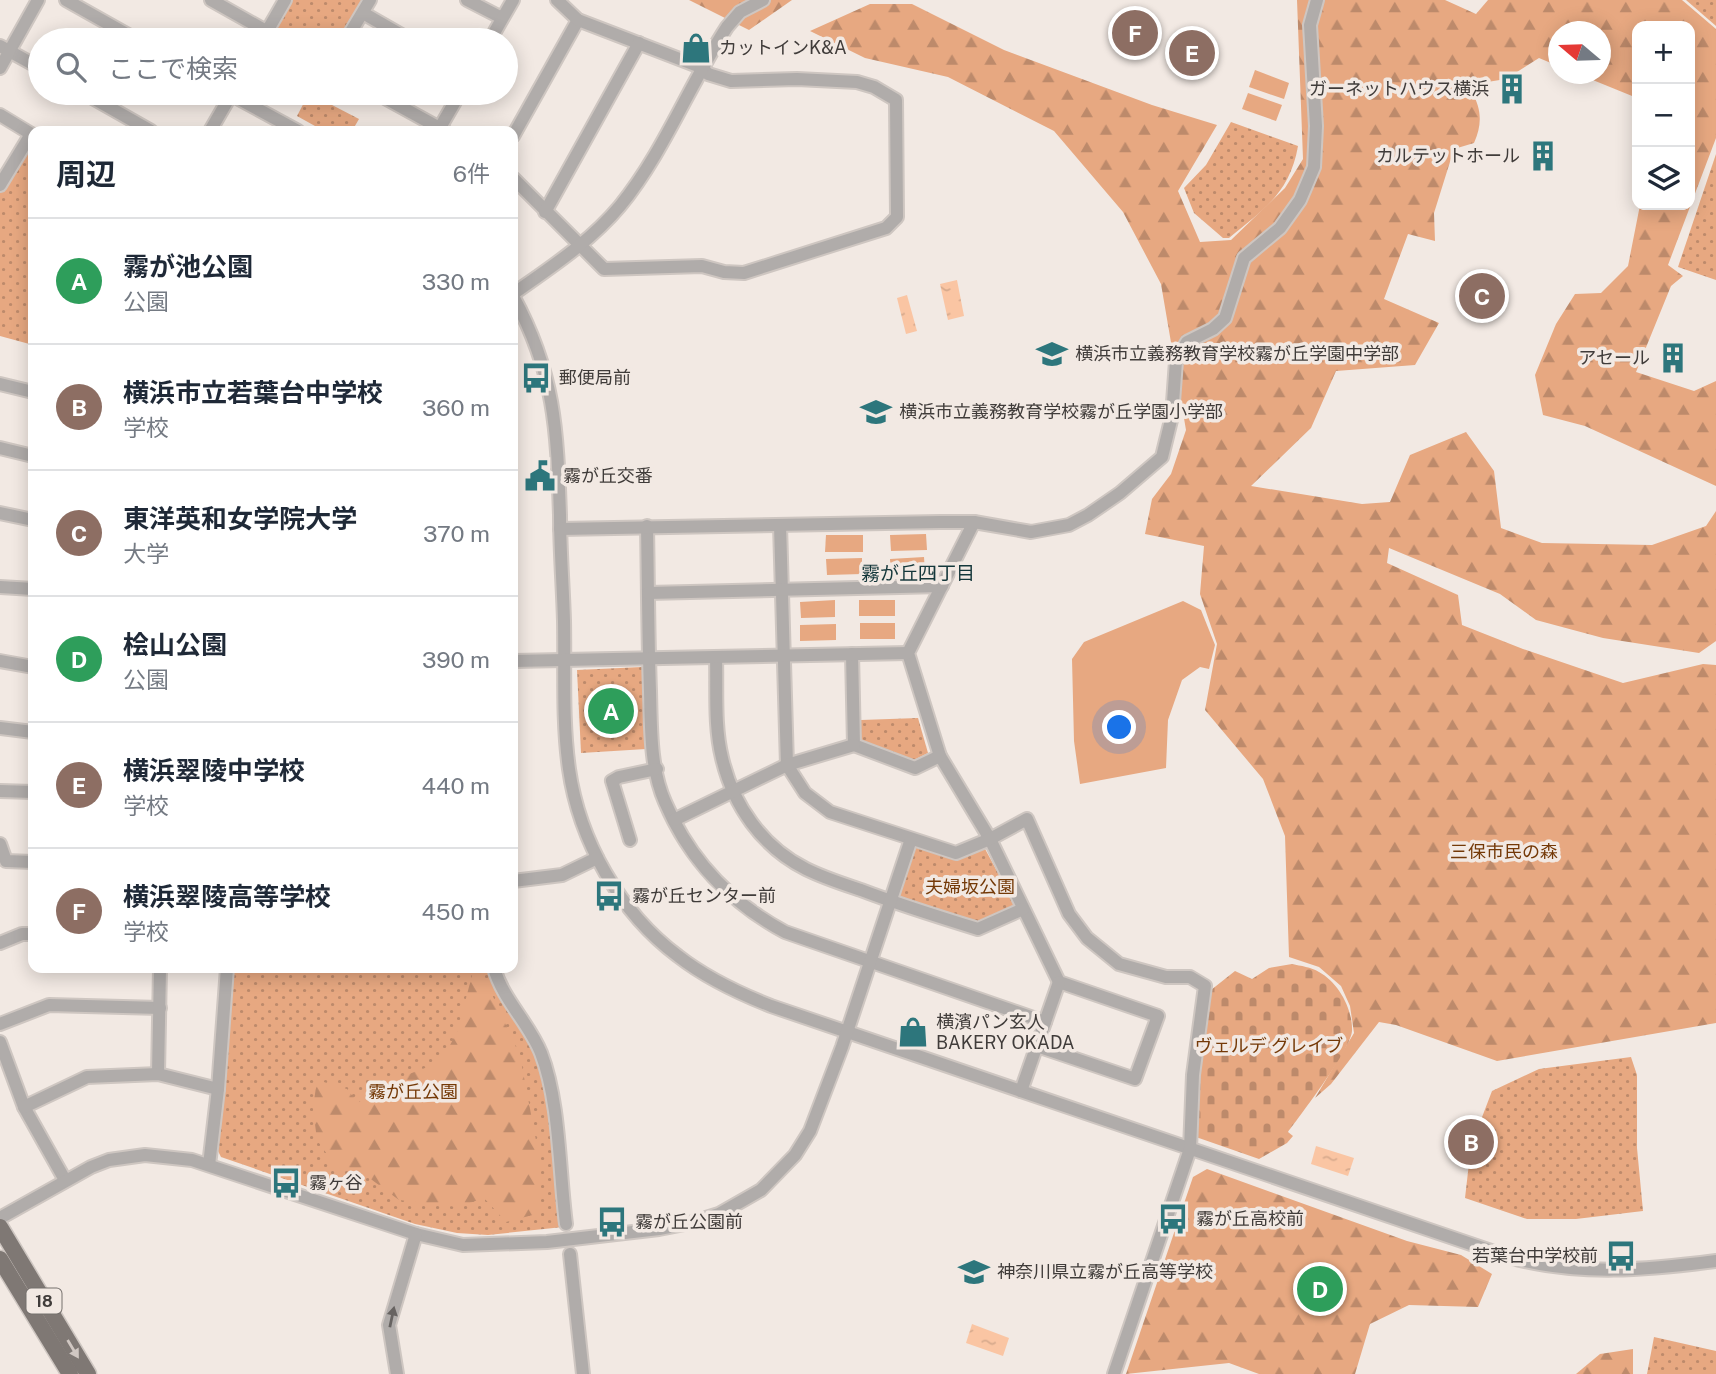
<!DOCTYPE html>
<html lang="ja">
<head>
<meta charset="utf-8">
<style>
	:root { --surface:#fff; --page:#f6f6f7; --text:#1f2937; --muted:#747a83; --line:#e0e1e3; --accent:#db2777 }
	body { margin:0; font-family:"Public Sans","Noto Sans JP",sans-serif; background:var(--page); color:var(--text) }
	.controls { position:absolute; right:21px; top:21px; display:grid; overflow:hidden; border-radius:14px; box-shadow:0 4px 18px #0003 }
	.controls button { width:63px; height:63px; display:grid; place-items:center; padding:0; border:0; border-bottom:2px solid var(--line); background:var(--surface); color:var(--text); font:35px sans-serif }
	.compass { position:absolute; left:1548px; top:21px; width:63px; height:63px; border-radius:50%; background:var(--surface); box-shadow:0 4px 18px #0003; rotate:289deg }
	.you { position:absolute; left:1120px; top:728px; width:24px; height:24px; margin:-18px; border:5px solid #fff; border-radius:50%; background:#1a73e8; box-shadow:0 0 0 10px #1a73e833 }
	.badge { display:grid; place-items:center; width:46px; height:46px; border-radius:50%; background:var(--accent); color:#fff; font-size:23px; font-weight:700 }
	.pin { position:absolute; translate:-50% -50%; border:4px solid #fff; box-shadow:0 2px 7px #0006 }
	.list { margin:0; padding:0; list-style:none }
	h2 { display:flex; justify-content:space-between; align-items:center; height:91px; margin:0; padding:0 28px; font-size:30px }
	h2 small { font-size:23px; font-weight:400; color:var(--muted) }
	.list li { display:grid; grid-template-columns:46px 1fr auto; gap:21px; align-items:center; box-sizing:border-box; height:126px; padding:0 28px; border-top:2px solid var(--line) }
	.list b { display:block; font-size:26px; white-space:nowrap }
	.list p { margin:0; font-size:23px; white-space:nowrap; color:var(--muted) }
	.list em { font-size:23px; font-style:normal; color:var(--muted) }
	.icon { flex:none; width:38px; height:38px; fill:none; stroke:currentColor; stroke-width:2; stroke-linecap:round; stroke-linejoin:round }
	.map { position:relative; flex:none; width:1716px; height:1374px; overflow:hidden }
	.search { position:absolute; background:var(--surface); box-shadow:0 4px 18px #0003; left:28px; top:28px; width:490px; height:77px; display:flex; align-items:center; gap:18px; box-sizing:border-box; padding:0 24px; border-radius:38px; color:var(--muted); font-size:26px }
	.panel { position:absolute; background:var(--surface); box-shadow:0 4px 18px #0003; left:28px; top:126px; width:490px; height:847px; border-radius:14px }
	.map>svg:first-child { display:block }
	.green { fill:url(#green-dots) }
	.forest { fill:url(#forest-firs) }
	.cemetery { fill:url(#cemetery-stones) }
	.pitch { fill:#e7a881 }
	.water { fill:url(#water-ripples) }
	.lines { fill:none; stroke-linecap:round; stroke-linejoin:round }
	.minor-casing { stroke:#cec6c1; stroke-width:16 }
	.major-casing { stroke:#cec6c1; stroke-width:19 }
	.minor { stroke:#b0acaa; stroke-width:12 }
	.major { stroke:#7f7874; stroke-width:16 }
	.oneway { fill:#676361 }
	.oneway2 { fill:#d0c7c2 }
	.labels { text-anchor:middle; stroke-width:7; stroke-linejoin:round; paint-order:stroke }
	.shield { fill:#f2e9e3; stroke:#75706d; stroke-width:2 }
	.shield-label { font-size:16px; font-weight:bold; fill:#403c3a }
	.poi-label { font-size:18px; fill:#403c3a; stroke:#f2e9e3; text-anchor:start }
	.park-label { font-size:18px; fill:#743907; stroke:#f2e9e3 }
	.neighbourhood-label { font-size:19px; fill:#14373a; stroke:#f2e9e3 }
</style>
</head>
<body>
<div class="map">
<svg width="1716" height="1374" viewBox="0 0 1716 1374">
	<defs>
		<pattern id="green-dots" width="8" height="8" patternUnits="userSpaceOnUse" patternTransform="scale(1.75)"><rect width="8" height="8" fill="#e7a881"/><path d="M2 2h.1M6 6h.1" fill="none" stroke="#bd8a6b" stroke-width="1.8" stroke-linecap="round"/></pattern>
		<pattern id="forest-firs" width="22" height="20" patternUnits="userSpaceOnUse" patternTransform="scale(1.75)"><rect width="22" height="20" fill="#e7a881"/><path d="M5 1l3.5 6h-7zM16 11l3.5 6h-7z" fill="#bd8a6b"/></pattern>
		<pattern id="cemetery-stones" width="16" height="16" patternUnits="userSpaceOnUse" patternTransform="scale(1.75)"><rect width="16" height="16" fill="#e7a881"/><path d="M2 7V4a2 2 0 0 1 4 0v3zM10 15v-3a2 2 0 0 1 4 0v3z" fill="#bd8a6b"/></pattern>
		<pattern id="water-ripples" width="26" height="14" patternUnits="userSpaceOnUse" patternTransform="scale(1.75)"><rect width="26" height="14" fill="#fac5a3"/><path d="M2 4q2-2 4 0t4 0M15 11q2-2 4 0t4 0" fill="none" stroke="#d7aa8d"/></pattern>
	</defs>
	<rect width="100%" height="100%" fill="#f2e9e3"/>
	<g class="green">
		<path d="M290 0H362L339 40H289L273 31Z"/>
		<path d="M1686 0H1716V26Z"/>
		<path d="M309 93 359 119 352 131H324L297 116Z"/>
		<path d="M1231 122 1298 146C1290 193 1263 210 1229 238H1223L1194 213 1184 188 1206 165Z"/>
		<path d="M29 141 33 144V345L0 336V193Z"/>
		<path d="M1716 154V280L1678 267Z"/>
		<path d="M642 667 646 749 581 753 577 670Z"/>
		<path d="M918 718 928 753 914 760 860 740 861 720Z"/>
		<path d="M913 845 957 858 984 847 1016 906 977 924 895 898Z"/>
		<path d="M233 968H491L531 1048 548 1089 563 1227 488 1235 457 1233 415 1224 221 1157 216 1147Z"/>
		<path d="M1631 1057 1637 1075V1148L1643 1211 1576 1219H1527L1465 1198 1471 1146 1492 1091 1539 1069Z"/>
		<path d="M1654 1337 1716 1351V1374H1647Z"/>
	</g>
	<g class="forest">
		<path d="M689 0H792L749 30Z"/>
		<path d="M1297 0H1445L1476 14 1488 0H1682L1716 29V138L1668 265 1683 276 1671 286 1636 372 1694 391 1716 381V486L1585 426 1543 415 1535 375 1556 324 1575 294 1601 293 1628 266 1640 205H1690V26H1637V98L1578 74H1600V32H1558V66L1539 58 1506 79 1475 84 1472 92C1482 110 1482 125 1474 143L1454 149 1434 213 1435 241 1408 234 1384 299 1439 323 1415 365 1336 371 1311 428 1251 486 1362 504 1390 502 1410 455 1466 432 1494 471 1501 528 1542 543 1652 545 1706 526 1716 511V641L1699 653 1603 638 1536 620 1500 594 1389 548 1387 563 1458 595 1462 625 1523 649 1623 683 1703 664 1716 665V1023L1497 1061 1396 1025 1379 1022 1331 1084 1315 1098 1354 1033 1350 1006 1341 986 1319 967 1289 957 1285 836 1263 779 1205 710 1217 644 1200 594 1204 546 1145 534 1152 499 1171 474 1186 430 1161 284 1123 212 1054 131 948 77 865 58 810 31 870 4H912L1004 50 1152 105 1217 125 1178 191 1200 242 1231 240 1285 188 1303 159Z"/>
		<path d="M474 968H480L520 1056 541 1167 540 1213 506 1222 484 1198 458 1207 399 1200 364 1174 336 1167 317 1140 313 1108 317 1080 347 1089 358 1103 380 1085 441 1062 457 1032Z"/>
		<path d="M1207 1169 1407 1241 1461 1255 1492 1274 1478 1307 1409 1305 1370 1324 1355 1374H1259L1229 1363 1126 1374 1193 1177Z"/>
		<path d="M1633 1349V1374H1576L1600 1354Z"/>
	</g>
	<path class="cemetery" d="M1292 964C1301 966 1311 967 1319 972 1338 982 1353 1009 1352 1031 1351 1049 1300 1116 1288 1132L1293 1136 1287 1143 1259 1159 1196 1137 1201 1047 1211 990 1235 971 1252 979 1269 968Z"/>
	<g class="pitch">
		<path d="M1255 70 1289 83 1284 99 1249 87Z"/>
		<path d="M1248 93 1282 105 1276 121 1242 109Z"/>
		<path d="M926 534 927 550 891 551 890 535Z"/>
		<path d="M826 535H863V552H825Z"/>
		<path d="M924 557 925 572 891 574 890 559Z"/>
		<path d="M862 558V574L827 575 826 559Z"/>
		<path d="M835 600V617L801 618 800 602Z"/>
		<rect x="859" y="600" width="36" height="16"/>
		<path d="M1183 601 1201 610 1215 645 1209 669 1200 667 1182 680 1168 720 1166 768 1080 784 1074 741 1072 659 1084 642Z"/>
		<rect x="860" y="623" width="35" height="16"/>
		<path d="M836 624V640L800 641V625Z"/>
	</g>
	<g class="water">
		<path d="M957 280 964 316 948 320 940 284Z"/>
		<path d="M907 295 917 331 906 334 897 298Z"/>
		<path d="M1316 1146 1354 1158 1348 1176 1311 1164Z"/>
		<path d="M972 1324 1009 1338 1003 1356 966 1343Z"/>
	</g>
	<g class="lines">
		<g class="minor-casing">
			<g id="minor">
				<path d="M66 0 137 40"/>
				<path d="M211 0 282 40"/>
				<path d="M467 0 502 18"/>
				<path d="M363 13 410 40"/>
				<path d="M262 40 285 0"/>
				<path d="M346 40 370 0"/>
				<path d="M490 40 513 0"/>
				<path d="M0 46 40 68"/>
				<path d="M0 68 38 0"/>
				<path d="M84 93 151 131"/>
				<path d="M228 93 298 131"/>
				<path d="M376 93 445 131"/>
				<path d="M0 115 33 135"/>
				<path d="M210 131 232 93"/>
				<path d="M438 131 460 93"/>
				<path d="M513 136 578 20"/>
				<path d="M513 178 604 269 702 266 724 272 744 273 886 228 897 217 896 100 874 87 857 82 797 79 731 81 708 74 703 68 578 20 557 0"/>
				<path d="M0 185 31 134"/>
				<path d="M545 212 639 43"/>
				<path d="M513 294C551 267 590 242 620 206 664 152 689 85 727 27L740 12 763 0"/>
				<path d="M513 296C555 373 557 429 560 515 560 550 563 586 564 621 565 670 562 719 569 769 579 840 620 913 678 956 706 978 738 993 771 1006L1512 1258C1580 1276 1647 1270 1716 1261"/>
				<path d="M0 384 33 392"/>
				<path d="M0 448 33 456"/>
				<path d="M0 513 33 520"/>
				<path d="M974 522 908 653 940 756 990 839 1059 982 1158 1016 1135 1079 1037 1046"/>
				<path d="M780 525 787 765 805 793 830 812 956 853 990 839 1027 819 1069 914 1087 938 1119 964 1166 977H1190L1205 986 1193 1075 1190 1149 1114 1374"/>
				<path d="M647 526C648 581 648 636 650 691 651 728 650 768 665 802 689 859 731 903 785 932L1045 1022"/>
				<path d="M560 529 940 522H974L1031 532 1069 525 1088 515 1120 493 1162 457 1172 416 1176 361 1187 342 1213 329 1225 318 1244 258 1280 228 1300 200 1314 167 1316 126 1310 25 1317 0"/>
				<path d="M0 587 33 589"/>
				<path d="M648 593 942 586"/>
				<path d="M852 654 854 745 915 768 940 756"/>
				<path d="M716 657C717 690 714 726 722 758 733 805 762 847 806 869 824 878 843 884 861 890 900 905 939 917 978 929L1023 909"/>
				<path d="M0 661 33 667"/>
				<path d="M513 661 908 653"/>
				<path d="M0 728 33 732"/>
				<path d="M0 791 33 792"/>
				<path d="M674 820 787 765 854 745"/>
				<path d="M630 840 612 781 619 777 657 769"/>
				<path d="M0 844 6 861 33 862"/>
				<path d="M513 881 562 875 597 858"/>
				<path d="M0 943 22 934H33"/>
				<path d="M494 968C503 1000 529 1023 541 1053 560 1102 559 1171 566 1224"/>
				<path d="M0 1024 49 1005 160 1008"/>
				<path d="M0 1042 24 1107 65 1180"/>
				<path d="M158 1074 160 968"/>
				<path d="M1021 1091 1059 982"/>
				<path d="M24 1107 87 1077 158 1074 218 1089"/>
				<path d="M209 1165 218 1089 227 968"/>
				<path d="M0 1218 91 1167 109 1160 145 1155 192 1160 416 1234 463 1245 547 1242 659 1229 690 1223 719 1214 761 1190 795 1155 810 1131 842 1047 911 839"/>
				<path d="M570 1254 583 1374"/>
				<path d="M397 1374 389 1325 416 1234"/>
			</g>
		</g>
		<g class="major-casing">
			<g id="major">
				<path d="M0 1227 88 1374"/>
				<path d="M0 1259 70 1374"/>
			</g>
		</g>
		<use href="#minor" class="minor"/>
		<use href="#major" class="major"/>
	</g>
	<defs><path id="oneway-solid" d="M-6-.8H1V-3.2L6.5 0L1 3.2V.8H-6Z" transform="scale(1.75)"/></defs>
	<use class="oneway" href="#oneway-solid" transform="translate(392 1317) rotate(-78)"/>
	<use class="oneway2" href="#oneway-solid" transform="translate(73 1349) rotate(59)"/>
	<defs>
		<g id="shop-bare" transform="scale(2.415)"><path d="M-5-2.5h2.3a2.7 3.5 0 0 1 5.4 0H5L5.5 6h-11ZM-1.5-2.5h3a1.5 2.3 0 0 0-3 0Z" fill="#2d767c" stroke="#f2e9e3" stroke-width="2.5" paint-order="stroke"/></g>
		<g id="building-bare" transform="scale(2.415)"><path d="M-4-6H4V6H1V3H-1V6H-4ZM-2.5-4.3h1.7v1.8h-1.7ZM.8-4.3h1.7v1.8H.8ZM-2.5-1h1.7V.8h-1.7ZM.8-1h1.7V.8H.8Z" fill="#2d767c" stroke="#f2e9e3" stroke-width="2.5" paint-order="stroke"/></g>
		<g id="school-bare" transform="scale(2.415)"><path d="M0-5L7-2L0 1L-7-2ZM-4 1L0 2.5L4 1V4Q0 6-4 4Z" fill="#2d767c" stroke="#f2e9e3" stroke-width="2.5" paint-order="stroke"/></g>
		<g id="bus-bare" transform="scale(2.415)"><path d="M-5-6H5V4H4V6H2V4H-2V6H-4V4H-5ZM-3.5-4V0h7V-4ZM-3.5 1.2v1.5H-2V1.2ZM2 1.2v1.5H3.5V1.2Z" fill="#2d767c" stroke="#f2e9e3" stroke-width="2.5" paint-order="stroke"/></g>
		<g id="civic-bare" transform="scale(2.415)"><path d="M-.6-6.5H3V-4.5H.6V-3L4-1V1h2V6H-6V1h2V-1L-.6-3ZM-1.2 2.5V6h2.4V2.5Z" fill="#2d767c" stroke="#f2e9e3" stroke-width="2.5" paint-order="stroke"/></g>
	</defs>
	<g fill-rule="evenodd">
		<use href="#shop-bare" x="696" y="48"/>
		<use href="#building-bare" x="1512" y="89"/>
		<use href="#building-bare" x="1543" y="156"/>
		<use href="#school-bare" x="1052" y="354"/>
		<use href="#building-bare" x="1673" y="358"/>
		<use href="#bus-bare" x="536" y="378"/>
		<use href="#school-bare" x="876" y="412"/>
		<use href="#civic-bare" x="540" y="476"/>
		<use href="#bus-bare" x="609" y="896"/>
		<use href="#shop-bare" x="913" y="1032"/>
		<use href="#bus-bare" x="286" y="1183"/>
		<use href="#bus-bare" x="1173" y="1219"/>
		<use href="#bus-bare" x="612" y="1222"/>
		<use href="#bus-bare" x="1621" y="1256"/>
		<use href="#school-bare" x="974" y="1272"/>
	</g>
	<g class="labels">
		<rect class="shield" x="26.5" y="1288.5" width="35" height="25" rx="5"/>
		<g class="shield-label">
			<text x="44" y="1307">18</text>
		</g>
		<g class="poi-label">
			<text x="719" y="54">カットインK&amp;A</text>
			<text x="1489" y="95" text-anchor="end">ガーネットハウス横浜</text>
			<text x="1520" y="162" text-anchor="end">カルテットホール</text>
			<text x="1075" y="360">横浜市立義務教育学校霧が丘学園中学部</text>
			<text x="1650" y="364" text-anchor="end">アセール</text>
			<text x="559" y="384">郵便局前</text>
			<text x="899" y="418">横浜市立義務教育学校霧が丘学園小学部</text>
			<text x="563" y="482">霧が丘交番</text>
			<text x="632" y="902">霧が丘センター前</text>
			<text x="936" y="1028">横濱パン玄人<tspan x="936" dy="21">BAKERY OKADA</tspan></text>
			<text x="309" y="1189">霧ヶ谷</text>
			<text x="1196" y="1225">霧が丘高校前</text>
			<text x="635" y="1228">霧が丘公園前</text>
			<text x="1598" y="1262" text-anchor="end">若葉台中学校前</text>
			<text x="997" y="1278">神奈川県立霧が丘高等学校</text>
		</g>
		<g class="park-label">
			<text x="1504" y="858">三保市民の森</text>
			<text x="970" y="893">夫婦坂公園</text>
			<text x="1269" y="1052">ヴェルデ グレイブ</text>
			<text x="413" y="1098">霧が丘公園</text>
		</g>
		<g class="neighbourhood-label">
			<text x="918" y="580">霧が丘四丁目</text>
		</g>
	</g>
</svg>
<div class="controls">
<button>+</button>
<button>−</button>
<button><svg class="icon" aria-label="layers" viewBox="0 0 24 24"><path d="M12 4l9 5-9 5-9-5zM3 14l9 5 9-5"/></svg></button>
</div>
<svg class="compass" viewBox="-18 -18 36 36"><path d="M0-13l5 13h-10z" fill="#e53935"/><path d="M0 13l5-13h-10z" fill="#747a83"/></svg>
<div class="you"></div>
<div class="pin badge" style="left:611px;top:711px;background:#2e9e5b">A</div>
<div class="pin badge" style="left:1471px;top:1142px;background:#8d6e63">B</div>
<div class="pin badge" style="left:1482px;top:296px;background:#8d6e63">C</div>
<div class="pin badge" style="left:1320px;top:1289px;background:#2e9e5b">D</div>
<div class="pin badge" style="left:1192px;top:53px;background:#8d6e63">E</div>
<div class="pin badge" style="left:1135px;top:33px;background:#8d6e63">F</div>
<div class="search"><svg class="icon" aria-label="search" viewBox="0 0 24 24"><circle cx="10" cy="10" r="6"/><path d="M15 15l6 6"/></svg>ここで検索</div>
<section class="panel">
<h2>周辺<small>6件</small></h2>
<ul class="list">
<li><span class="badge" style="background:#2e9e5b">A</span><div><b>霧が池公園</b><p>公園</p></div><em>330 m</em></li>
<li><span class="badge" style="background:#8d6e63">B</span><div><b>横浜市立若葉台中学校</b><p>学校</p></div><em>360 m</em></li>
<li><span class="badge" style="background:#8d6e63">C</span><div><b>東洋英和女学院大学</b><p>大学</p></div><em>370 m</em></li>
<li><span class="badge" style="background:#2e9e5b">D</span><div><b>桧山公園</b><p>公園</p></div><em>390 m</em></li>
<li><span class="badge" style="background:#8d6e63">E</span><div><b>横浜翠陵中学校</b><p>学校</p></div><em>440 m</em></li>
<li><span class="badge" style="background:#8d6e63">F</span><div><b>横浜翠陵高等学校</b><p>学校</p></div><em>450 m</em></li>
</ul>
</section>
</div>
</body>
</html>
